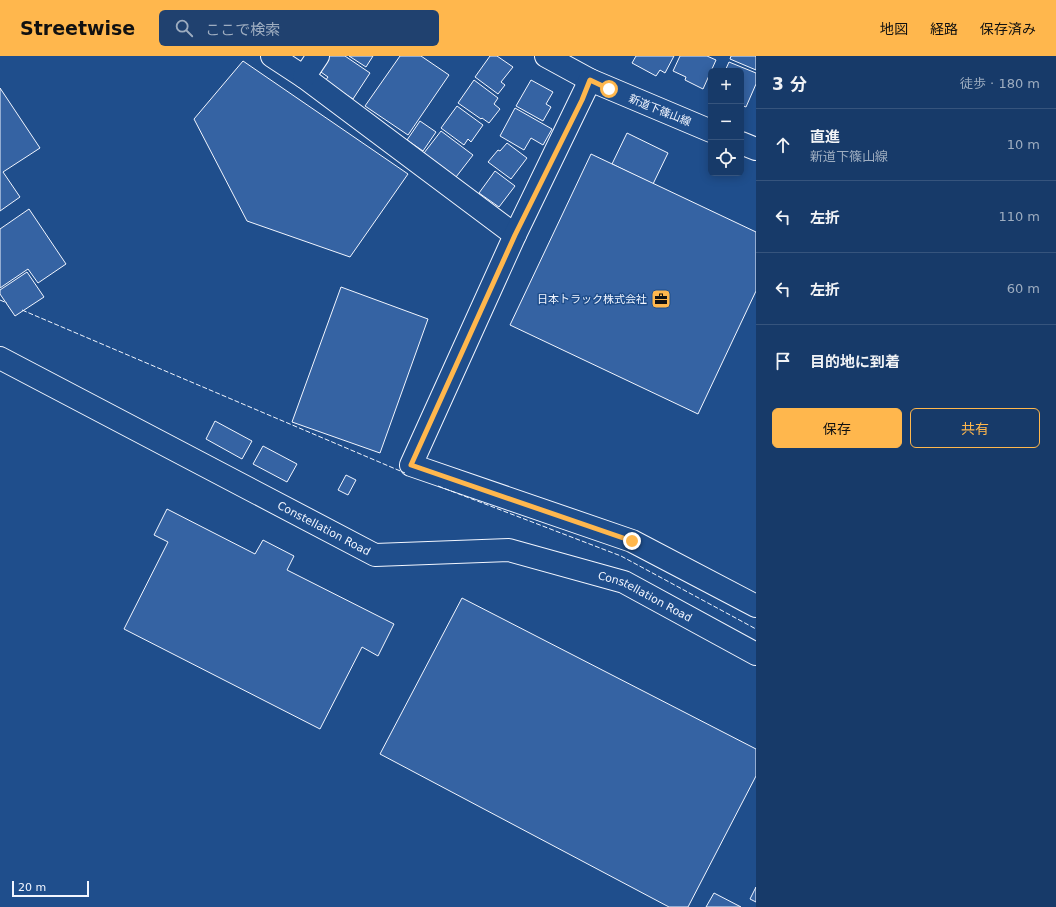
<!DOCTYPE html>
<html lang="ja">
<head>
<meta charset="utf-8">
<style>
	:root { --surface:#173a69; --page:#20416f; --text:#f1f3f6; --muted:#9eadc0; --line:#36547d; --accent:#ffb74d }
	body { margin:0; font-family:"DejaVu Sans","Noto Sans JP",sans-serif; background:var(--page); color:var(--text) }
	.controls { position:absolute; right:12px; top:12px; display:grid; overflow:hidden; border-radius:6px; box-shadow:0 2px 10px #0003 }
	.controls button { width:36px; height:36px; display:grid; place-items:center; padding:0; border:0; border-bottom:1px solid var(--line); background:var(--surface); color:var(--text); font:20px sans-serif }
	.scale { position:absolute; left:12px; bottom:10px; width:77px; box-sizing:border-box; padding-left:4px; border:2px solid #f2f6ff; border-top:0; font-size:11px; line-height:14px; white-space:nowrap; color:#f2f6ff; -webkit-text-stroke:3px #1f4e8c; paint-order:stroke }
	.stop { position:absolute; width:12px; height:12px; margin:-9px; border:3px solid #ffb74d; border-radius:50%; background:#fff }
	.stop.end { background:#ffb74d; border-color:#fff; box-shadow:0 1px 4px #0008 }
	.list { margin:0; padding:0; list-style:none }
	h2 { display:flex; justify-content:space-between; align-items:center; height:52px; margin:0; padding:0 16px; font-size:17px }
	h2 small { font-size:13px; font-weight:400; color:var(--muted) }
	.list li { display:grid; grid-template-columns:26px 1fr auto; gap:12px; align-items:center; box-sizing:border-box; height:72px; padding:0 16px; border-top:1px solid var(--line) }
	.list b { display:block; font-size:15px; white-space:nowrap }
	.list p { margin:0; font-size:13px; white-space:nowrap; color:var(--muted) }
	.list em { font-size:13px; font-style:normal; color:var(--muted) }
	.actions { display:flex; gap:8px; padding:12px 16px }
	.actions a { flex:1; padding:9px 0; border:1px solid var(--accent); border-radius:6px; text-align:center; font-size:14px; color:var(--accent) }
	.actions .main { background:var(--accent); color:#111 }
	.icon { flex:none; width:22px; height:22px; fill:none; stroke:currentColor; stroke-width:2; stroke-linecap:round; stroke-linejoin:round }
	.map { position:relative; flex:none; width:756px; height:851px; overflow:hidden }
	header { display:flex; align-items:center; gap:24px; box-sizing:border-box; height:56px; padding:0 20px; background:var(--accent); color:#111 }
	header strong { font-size:19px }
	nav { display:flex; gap:22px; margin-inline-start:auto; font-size:14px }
	.search { width:280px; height:36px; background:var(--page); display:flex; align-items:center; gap:10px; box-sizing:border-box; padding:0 14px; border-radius:6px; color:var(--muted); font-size:15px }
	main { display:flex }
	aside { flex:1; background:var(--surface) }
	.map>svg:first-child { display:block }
	.building { fill:#3563a3; stroke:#f2f6ff }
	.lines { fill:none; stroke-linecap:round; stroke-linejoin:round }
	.minor-casing { stroke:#f2f6ff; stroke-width:24 }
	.minor { stroke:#1f4e8c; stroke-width:22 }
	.fence { stroke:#f2f6ff; stroke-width:1; stroke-dasharray:5 2; stroke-linecap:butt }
	.route { stroke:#ffb74d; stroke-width:5 }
	.labels { text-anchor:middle; stroke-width:3; stroke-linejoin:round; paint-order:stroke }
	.street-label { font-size:11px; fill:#f2f6ff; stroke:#1f4e8c }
	.poi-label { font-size:11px; fill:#f2f6ff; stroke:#1f4e8c; text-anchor:end }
</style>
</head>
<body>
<header>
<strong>Streetwise</strong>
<div class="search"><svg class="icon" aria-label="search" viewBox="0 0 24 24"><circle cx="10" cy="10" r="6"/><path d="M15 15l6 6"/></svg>ここで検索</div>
<nav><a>地図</a><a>経路</a><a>保存済み</a></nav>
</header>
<main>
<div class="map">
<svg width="756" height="851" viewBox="0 0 756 851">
	<rect width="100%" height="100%" fill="#1f4e8c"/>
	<g class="building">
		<path d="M328 0H345L370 17 353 43 325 25 328 21 318 14Z"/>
		<path d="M349 0H373L366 11Z"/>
		<path d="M400 0H421L449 19 408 79 365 50Z"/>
		<path d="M490 0H497L513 11 501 26 505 29 498 38 475 21Z"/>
		<path d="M636 0H674L665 17 660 14 656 20 632 7Z"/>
		<path d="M680 0H707L716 4 703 33 685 24 686 21 673 15Z"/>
		<path d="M731 0H756V14L730 3Z"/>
		<path d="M243 5 408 118 350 201 247 165 194 63Z"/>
		<path d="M729 6 756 17V28L746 51 741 49V50V15H725Z"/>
		<path d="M474 24 498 42 494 48 500 53 489 67 482 62 481 63 458 47Z"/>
		<path d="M531 24 553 36 546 48 551 51 543 65 516 50Z"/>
		<path d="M0 32 40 92 3 116 20 141 0 155Z"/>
		<path d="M457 50 483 69 471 86 468 83 464 89 441 72Z"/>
		<path d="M515 52 552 73 543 89 531 82 524 94 500 80Z"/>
		<path d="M420 65 436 76 423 95 407 84Z"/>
		<path d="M441 75 473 99 456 121 424 97Z"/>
		<path d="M627 77 668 97 653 128 612 108Z"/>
		<path d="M507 87 527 102 511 123 488 106 498 94 500 95Z"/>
		<path d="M591 98 756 176V235L698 358 510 269Z"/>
		<path d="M495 115 515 130 499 151 479 137Z"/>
		<path d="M29 153 66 208 38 227 28 213 0 232V173Z"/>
		<path d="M27 216 44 241 15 260 0 238V234Z"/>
		<path d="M341 231 428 263 380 397 292 366Z"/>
		<path d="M215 365 252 385 242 403 206 383Z"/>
		<path d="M263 390 297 408 287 426 253 408Z"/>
		<path d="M346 419 356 424 348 439 338 434Z"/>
		<path d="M167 453 255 498 263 484 294 500 287 514 394 568 378 600 362 591 320 673 124 573 168 486 154 479Z"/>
		<path d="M462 542 756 693V720L688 851H669L380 698Z"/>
		<path d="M756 831V846L750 843Z"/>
		<path d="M714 837 741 851H706Z"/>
	</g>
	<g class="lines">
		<g class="minor-casing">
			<g id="minor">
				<path d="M272 0 304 21 515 179"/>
				<path d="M546 0 590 24 711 75"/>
				<path d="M304 21 318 0"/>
				<path d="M590 24 515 179 411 409 632 485 756 550"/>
				<path d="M741 87 756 93"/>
				<path id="s1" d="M0 302 375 499 509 494 624 526 756 598"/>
			</g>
		</g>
		<use href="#minor" class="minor"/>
		<g class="fence">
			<path d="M0 244 7 247"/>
			<path d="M22 254 405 417"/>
			<path d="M438 430 621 500 756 573"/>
		</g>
	</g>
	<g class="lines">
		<path class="route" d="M609 33 590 24 582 44 515 179 411 409 632 485"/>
	</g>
	<defs>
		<g id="office-square" transform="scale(1)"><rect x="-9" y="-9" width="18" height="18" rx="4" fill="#ffb74d" stroke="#1f4e8c"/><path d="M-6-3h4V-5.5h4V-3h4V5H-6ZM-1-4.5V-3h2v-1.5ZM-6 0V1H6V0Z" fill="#111"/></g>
	</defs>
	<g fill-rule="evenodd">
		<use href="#office-square" x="661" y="243"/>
	</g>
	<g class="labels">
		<g class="street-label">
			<text transform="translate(660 54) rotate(22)" y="4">新道下篠山線</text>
			<text dy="4" stroke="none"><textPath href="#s1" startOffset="366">Constellation Road</textPath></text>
			<text dy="4" stroke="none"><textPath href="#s1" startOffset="702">Constellation Road</textPath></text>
		</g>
		<g class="poi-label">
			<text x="647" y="247">日本トラック株式会社</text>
		</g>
	</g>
</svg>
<div class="controls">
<button>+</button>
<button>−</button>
<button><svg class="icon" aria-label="locate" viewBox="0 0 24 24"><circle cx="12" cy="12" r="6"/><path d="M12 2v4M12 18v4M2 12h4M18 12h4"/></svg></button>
</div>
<div class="scale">20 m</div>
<div class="stop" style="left:609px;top:33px"></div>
<div class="stop end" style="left:632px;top:485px"></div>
</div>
<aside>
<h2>3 分<small>徒歩 · 180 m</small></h2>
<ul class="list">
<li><svg class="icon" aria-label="ahead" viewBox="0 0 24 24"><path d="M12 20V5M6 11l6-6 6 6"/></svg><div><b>直進</b><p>新道下篠山線</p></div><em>10 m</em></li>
<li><svg class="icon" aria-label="left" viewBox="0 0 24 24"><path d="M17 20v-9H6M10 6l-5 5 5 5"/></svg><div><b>左折</b></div><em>110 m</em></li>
<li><svg class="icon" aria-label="left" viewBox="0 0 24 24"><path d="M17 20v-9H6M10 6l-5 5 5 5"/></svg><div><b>左折</b></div><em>60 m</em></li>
<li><svg class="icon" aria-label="arrive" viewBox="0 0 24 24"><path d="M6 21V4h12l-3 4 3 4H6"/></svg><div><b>目的地に到着</b></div></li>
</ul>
<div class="actions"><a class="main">保存</a><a>共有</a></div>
</aside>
</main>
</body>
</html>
